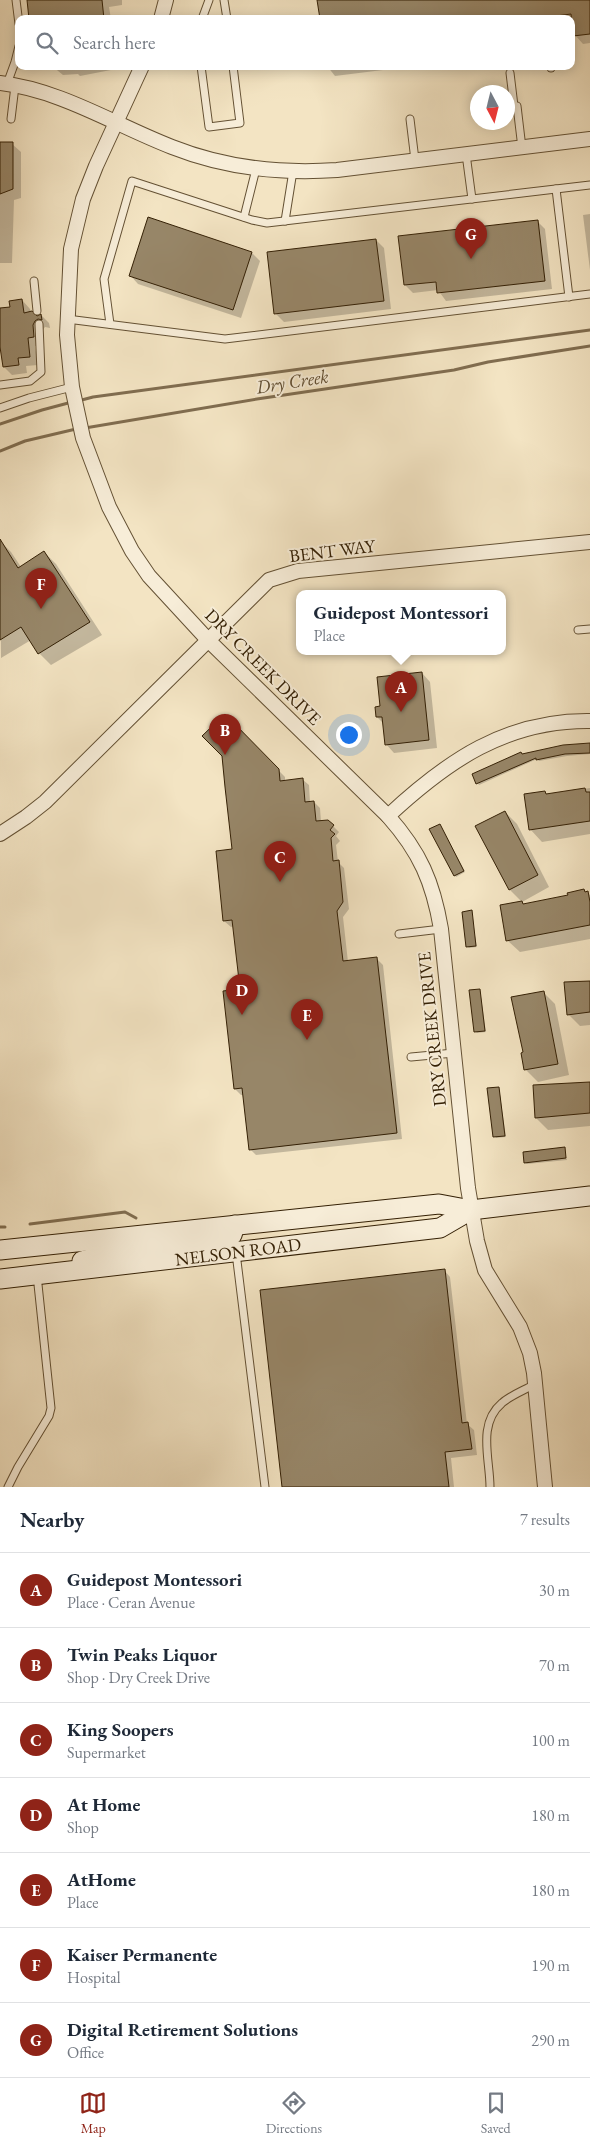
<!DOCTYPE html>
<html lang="en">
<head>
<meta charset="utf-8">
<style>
	:root { --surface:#fff; --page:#f2f2f3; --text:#1f2937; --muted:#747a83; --line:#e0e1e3; --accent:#8f2418 }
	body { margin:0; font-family:"EB Garamond",serif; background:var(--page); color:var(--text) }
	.compass { position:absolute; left:470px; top:85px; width:45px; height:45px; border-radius:50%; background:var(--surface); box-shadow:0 2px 12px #0003; rotate:173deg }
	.you { position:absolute; left:348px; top:734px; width:18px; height:18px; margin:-12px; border:4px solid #fff; border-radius:50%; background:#1a73e8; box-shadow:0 0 0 8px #1a73e833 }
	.badge { display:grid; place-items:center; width:32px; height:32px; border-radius:50%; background:var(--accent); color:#fff; font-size:16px; font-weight:700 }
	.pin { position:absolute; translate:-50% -41px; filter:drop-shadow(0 1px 2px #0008) }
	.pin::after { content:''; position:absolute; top:26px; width:18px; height:15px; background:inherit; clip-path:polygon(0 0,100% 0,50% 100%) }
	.popup { position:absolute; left:296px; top:590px; width:210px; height:65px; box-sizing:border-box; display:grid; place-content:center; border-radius:10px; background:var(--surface); filter:drop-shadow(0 1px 4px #0005); font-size:16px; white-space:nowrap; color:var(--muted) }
	.popup b { font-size:19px; color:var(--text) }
	.popup::after { content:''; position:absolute; left:50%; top:100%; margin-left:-10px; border:10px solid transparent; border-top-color:var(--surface) }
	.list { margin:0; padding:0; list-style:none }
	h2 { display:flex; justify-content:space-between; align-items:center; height:65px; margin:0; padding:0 20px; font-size:21px }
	h2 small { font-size:16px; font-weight:400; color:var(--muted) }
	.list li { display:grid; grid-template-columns:32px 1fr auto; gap:15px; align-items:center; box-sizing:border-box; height:75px; padding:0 20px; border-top:1px solid var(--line) }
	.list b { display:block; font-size:19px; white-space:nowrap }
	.list p { margin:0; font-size:16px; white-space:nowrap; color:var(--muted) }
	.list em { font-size:16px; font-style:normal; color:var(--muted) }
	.icon { flex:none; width:28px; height:28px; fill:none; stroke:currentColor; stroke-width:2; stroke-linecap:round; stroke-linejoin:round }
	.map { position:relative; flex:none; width:590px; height:1487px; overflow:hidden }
	.search { position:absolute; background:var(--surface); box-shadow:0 2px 12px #0003; left:15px; right:15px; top:15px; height:55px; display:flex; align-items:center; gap:12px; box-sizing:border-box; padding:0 18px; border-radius:10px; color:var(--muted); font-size:19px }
	.sheet { height:590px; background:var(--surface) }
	nav { display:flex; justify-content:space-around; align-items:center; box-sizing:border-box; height:70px; border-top:1px solid var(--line); background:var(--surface); font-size:14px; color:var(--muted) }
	nav a { display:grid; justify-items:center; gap:2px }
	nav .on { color:var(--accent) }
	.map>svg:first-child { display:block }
	.shadow { fill:#0003 }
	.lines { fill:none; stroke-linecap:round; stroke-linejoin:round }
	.stream { stroke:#806d50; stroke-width:3 }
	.building { fill:#978668; stroke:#342005 }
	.service-casing { stroke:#645134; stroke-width:9 }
	.minor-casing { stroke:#645134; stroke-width:16 }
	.secondary-casing { stroke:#342005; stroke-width:21 }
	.service { stroke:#f7edd8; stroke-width:7 }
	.minor { stroke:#f7edd8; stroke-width:14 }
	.secondary { stroke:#f7edd8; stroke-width:19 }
	.labels { text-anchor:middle; stroke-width:4; stroke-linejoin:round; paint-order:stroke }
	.street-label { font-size:18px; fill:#342005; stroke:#f7edd8 }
	.water-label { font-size:19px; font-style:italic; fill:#604d31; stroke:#f7edd8 }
</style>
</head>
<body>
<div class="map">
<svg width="590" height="1487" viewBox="0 0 590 1487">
	<rect width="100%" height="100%" fill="#f3e4c3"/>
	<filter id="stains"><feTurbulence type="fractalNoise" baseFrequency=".004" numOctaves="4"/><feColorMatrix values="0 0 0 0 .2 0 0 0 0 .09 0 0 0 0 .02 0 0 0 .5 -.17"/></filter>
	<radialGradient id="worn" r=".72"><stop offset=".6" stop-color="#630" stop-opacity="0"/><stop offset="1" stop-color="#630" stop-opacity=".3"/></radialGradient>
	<g class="shadow">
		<path d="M28 0H122V5L109 7 111 19H30Z"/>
		<path d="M319 0H590V43L583 44 575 35 571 19H321Z"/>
		<path d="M52 66H116V69L80 76 78 74 63 75Z"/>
		<path d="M327 66H399V68L335 76Z"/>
		<path d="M0 143 12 144 21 152V198L14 200 12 263H0Z"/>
		<path d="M590 214V270L583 215Z"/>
		<path d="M537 221 545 229 552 289 446 301 438 290 413 293 405 285Z"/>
		<path d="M376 240 384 248 391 309 284 322 276 314Z"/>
		<path d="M252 253 260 261 241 318 138 284 130 275Z"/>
		<path d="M22 300 30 309 31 313 37 318 41 315 49 323 50 328 45 327 40 333 42 345 35 346 38 365 26 366 27 373 12 375 4 367 0 344V309L11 308Z"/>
		<path d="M0 541 11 552 21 567 44 552 56 564 102 635 51 665 39 653 31 640 1 658Z"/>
		<path d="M422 673 430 682 437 748 394 753 386 744 384 724 377 717 382 707Z"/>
		<path d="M225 716 285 777V781L302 779 309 785 310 802H314L320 808 321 822 328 821 339 832 336 836 340 841 336 845 338 862 344 868 349 909 343 917 348 962 376 958 383 965 402 1139 256 1155 250 1149 244 1095H241L235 1089 242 990 234 926 231 927 224 921 234 850Z"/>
		<path d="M590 745V754L567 756 539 761 537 759 479 785 473 774 522 755Z"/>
		<path d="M590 788V834L542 842 530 829 545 793 547 795Z"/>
		<path d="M505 812 517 824 549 887 522 902 510 890Z"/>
		<path d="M441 827 465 872 456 877 455 875Z"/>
		<path d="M584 891 590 895V939L520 952 507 940 522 903 524 905 569 896Z"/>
		<path d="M471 912 477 947 469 948 467 946Z"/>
		<path d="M590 981V1025L580 1026 568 1014 566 983Z"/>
		<path d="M480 990 486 1032 477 1033 475 1031Z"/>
		<path d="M543 992 555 1004 569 1075 538 1082 526 1070Z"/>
		<path d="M590 1082V1126L548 1130 536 1118Z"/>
		<path d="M499 1088 506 1137 496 1138 495 1136Z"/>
		<path d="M564 1149 567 1160 527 1164 525 1163Z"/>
		<path d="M444 1270 450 1277 467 1424 474 1430 477 1455 451 1458 454 1487H284Z"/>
	</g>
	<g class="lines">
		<g class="stream">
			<path d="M78 401 93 397 590 330"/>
			<path d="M0 424 42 410 72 402"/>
			<path d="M85 428 257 399 454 370 488 362 590 346"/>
			<path d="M0 451 25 441 76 429"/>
			<path d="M30 1224 125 1212 136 1218"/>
			<path d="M0 1227H5"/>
		</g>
	</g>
	<g class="building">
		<path d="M27 0H102L104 19H29Z"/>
		<path d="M317 0H590V34L573 36 571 14 534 19H320Z"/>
		<path d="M0 142H13V189L0 194Z"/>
		<path d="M148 217 252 252 233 310 129 276Z"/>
		<path d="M538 220 545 281 437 293 436 282 404 285 398 236Z"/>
		<path d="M376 239 384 301 274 314 267 252Z"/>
		<path d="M22 299 24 313 32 311 37 316 41 314 42 320 38 319 35 321 33 325 34 337 28 338 30 357 18 358 19 365 3 367 0 347V308L10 307 9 301Z"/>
		<path d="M0 539 18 568 44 551 90 622 38 654 21 627 0 640Z"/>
		<path d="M422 672 429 740 385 745 382 717H376L375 707 380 706 377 677Z"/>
		<path d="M225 714 279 769 280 781 303 778 305 802 314 801 316 821 328 820 334 825 330 830 335 834 331 838 333 861 339 860 343 902 337 911 343 961 377 957 397 1133 249 1150 242 1088 234 1089 223 991 240 989 232 920 223 921 216 851 232 849 225 787 222 756 202 736Z"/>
		<path d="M590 743V753L565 754 536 760V758L476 784 472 774 521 752 522 754 563 745Z"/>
		<path d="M585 788 586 792H590V821L529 830 524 794 545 791 546 794Z"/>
		<path d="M505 811 538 875 509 890 475 826Z"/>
		<path d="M440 824 464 871 454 876 429 829Z"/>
		<path d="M584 889 585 892 588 891 590 902V925L506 941 500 905 522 901 523 904 568 895 567 893Z"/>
		<path d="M472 910 476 946 466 947 462 912Z"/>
		<path d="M590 981V1012L567 1015 564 982Z"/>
		<path d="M480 989 485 1031 474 1032 469 990Z"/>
		<path d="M544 991 558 1064 524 1070 521 1053 523 1052 511 997Z"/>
		<path d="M590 1082V1113L535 1118 533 1085Z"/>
		<path d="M499 1087 505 1136 493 1137 487 1088Z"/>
		<path d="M565 1147 566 1158 524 1163 523 1152Z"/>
		<path d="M445 1269 462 1423 468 1422 472 1449 445 1452 449 1487H282L260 1290Z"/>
	</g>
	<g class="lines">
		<g class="service-casing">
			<g id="service">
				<path d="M16 0 19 24"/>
				<path d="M224 0 227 19"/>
				<path d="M202 19 209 0"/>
				<path d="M201 66 209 127 240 123 233 66"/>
				<path d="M551 66V68"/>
				<path d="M510 73 514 106"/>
				<path d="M7 84 15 62 19 46"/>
				<path d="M517 106 522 148"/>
				<path d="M11 119 15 86"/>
				<path d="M410 119 415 160"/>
				<path d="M466 154 472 199"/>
				<path d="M556 189 569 297"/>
				<path d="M244 217 256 169"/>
				<path d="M285 221 293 171"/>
				<path d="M34 281 37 311"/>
				<path d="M67 319 225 339 590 294"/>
				<path d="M110 324 104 279 132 181 252 220 267 223 590 185"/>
				<path d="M0 385 30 381 41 372 39 324"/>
				<path d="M0 408 29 398 72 387"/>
				<path d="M578 630 590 629"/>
				<path d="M399 934 441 929"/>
				<path d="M411 1057 454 1053"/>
				<path d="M236 1253 265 1487"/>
				<path d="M8 1487 18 1467 49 1416 51 1408 37 1275"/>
				<path d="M490 1487C490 1459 477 1424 502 1403 511 1395 525 1390 535 1384"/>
			</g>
		</g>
		<g class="minor-casing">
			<g id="minor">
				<path d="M161 19 166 0"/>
				<path d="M142 66 96 166 83 199 71 249 67 335 72 387 83 438 109 507 132 551 149 576 208 640 388 816C420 852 433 882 441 929L468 1188 477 1241 485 1270 520 1327 530 1353 534 1373 545 1487"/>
				<path d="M0 83C61 90 115 125 172 147 225 168 280 174 337 170L590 139"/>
				<path d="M388 816C447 761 506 720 590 721"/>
				<path d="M0 834 26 817 45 802 269 580 298 571 590 542"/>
			</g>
		</g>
		<g class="secondary-casing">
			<g id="secondary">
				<path d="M0 1250 439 1204 471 1210 590 1196"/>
				<path d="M82 1261 116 1252 225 1239 232 1235 235 1225"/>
				<path d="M0 1279 440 1228 471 1210"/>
			</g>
		</g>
		<use href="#service" class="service"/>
		<use href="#minor" class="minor"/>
		<use href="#secondary" class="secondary"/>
	</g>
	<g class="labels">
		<g class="street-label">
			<text transform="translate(332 551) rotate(-7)" y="6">BENT WAY</text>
			<text transform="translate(263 667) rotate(45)" y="6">DRY CREEK DRIVE</text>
			<text transform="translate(432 1029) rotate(-96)" y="6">DRY CREEK DRIVE</text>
			<text transform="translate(238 1252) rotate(-7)" y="6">NELSON ROAD</text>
		</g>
		<g class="water-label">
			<text transform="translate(292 381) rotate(-9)" y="7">Dry Creek</text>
		</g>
	</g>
	<rect width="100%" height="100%" filter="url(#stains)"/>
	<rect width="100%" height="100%" fill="url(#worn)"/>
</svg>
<svg class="compass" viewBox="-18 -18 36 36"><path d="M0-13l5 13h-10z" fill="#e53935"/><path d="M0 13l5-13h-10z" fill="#747a83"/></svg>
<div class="you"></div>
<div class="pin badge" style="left:401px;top:712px">A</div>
<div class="popup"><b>Guidepost Montessori</b>Place</div>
<div class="pin badge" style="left:225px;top:755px">B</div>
<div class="pin badge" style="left:280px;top:882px">C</div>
<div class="pin badge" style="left:242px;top:1015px">D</div>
<div class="pin badge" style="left:307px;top:1040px">E</div>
<div class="pin badge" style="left:41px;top:609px">F</div>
<div class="pin badge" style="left:471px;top:259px">G</div>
<div class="search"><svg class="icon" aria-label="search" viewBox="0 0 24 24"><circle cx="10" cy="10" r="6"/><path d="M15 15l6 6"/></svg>Search here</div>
</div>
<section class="sheet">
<h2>Nearby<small>7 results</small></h2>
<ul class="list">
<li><span class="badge">A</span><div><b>Guidepost Montessori</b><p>Place · Ceran Avenue</p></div><em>30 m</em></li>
<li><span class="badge">B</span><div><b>Twin Peaks Liquor</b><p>Shop · Dry Creek Drive</p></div><em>70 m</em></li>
<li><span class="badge">C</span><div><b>King Soopers</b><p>Supermarket</p></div><em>100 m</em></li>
<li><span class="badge">D</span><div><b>At Home</b><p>Shop</p></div><em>180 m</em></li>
<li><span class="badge">E</span><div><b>AtHome</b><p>Place</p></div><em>180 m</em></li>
<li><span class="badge">F</span><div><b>Kaiser Permanente</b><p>Hospital</p></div><em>190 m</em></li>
<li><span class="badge">G</span><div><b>Digital Retirement Solutions</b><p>Office</p></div><em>290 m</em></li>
</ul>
</section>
<nav>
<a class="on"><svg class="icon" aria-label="map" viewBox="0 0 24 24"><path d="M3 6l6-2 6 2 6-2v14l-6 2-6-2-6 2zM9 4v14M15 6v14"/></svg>Map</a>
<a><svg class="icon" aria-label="directions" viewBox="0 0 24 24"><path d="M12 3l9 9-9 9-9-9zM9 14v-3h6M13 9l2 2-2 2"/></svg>Directions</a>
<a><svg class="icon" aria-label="saved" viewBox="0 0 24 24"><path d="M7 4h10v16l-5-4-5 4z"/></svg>Saved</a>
</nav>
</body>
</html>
